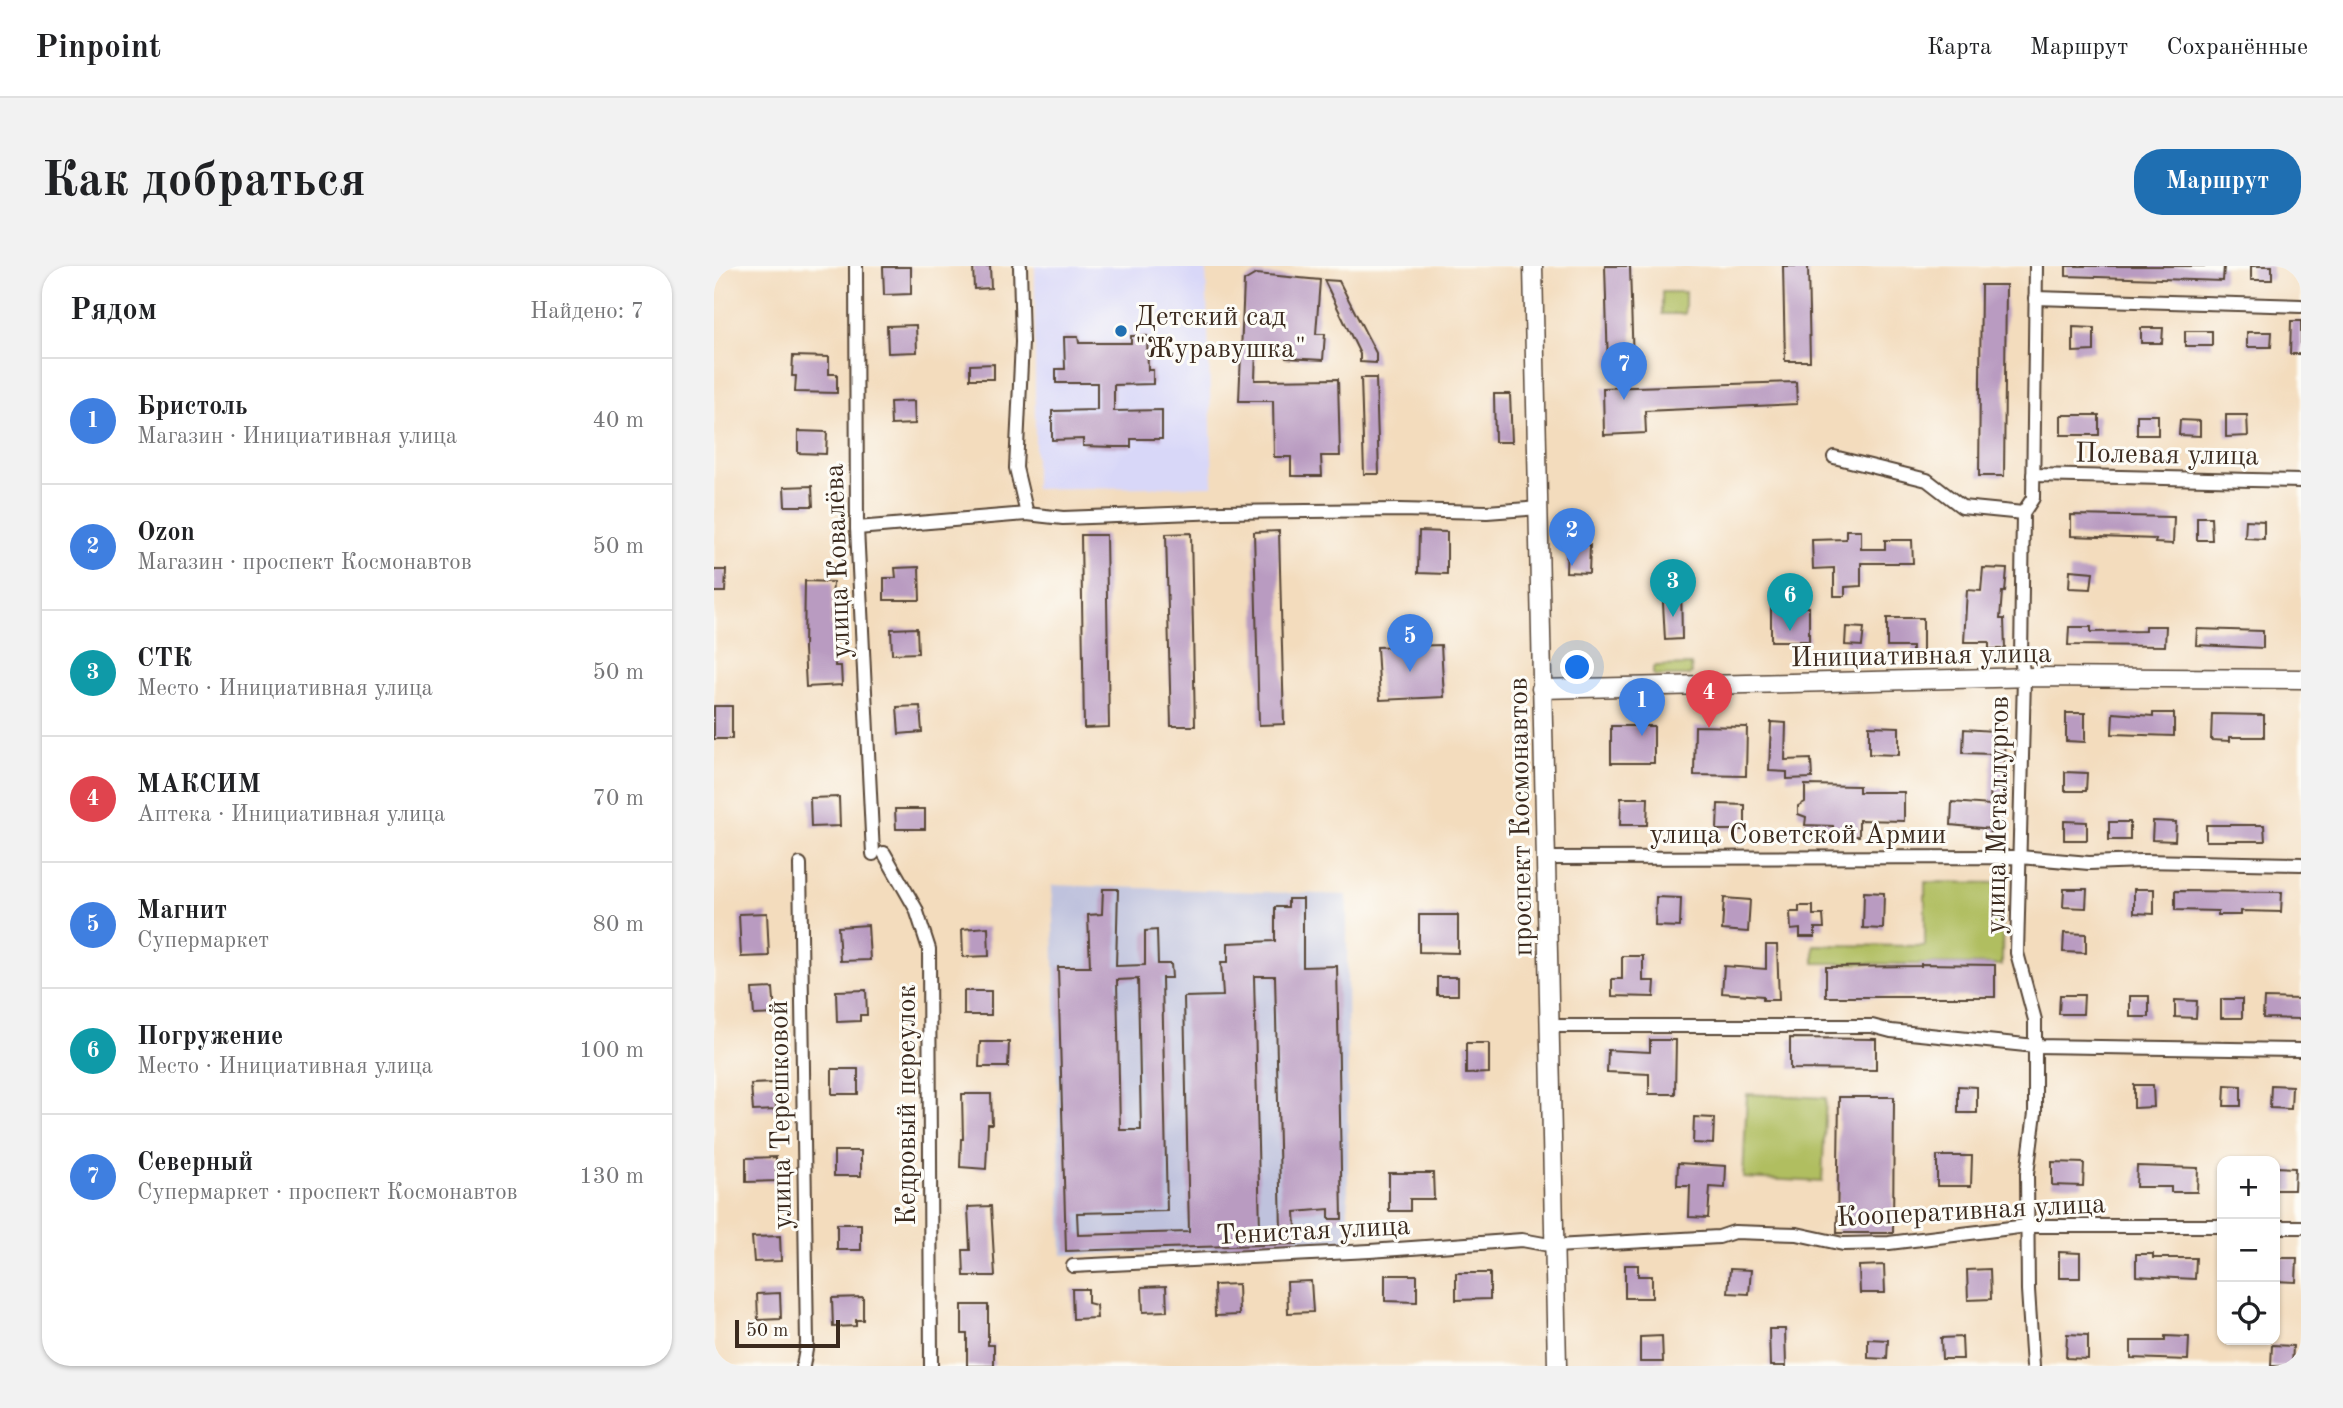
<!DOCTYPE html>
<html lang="ru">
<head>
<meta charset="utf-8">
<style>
	:root { --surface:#fff; --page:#f2f2f2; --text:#202124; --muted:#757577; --line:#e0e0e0; --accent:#1f6fb2 }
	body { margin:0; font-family:"Old Standard TT",serif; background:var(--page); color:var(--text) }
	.controls { position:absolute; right:21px; bottom:21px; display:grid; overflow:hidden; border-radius:14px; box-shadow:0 2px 5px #0004 }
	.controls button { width:63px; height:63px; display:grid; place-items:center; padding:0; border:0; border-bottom:2px solid var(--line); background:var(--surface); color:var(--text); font:35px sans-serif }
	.scale { position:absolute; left:21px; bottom:18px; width:105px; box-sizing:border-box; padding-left:7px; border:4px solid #3b2a1e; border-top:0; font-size:19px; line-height:24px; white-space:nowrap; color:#3b2a1e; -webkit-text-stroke:5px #fdfcf7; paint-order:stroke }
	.you { position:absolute; left:864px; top:402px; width:24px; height:24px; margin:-18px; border:5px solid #fff; border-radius:50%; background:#1a73e8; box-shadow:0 0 0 10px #1a73e833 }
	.badge { display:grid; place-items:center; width:46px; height:46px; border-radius:50%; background:var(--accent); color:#fff; font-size:23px; font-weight:700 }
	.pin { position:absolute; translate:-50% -58px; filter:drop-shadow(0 2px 4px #0008) }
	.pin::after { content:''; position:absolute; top:37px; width:24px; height:21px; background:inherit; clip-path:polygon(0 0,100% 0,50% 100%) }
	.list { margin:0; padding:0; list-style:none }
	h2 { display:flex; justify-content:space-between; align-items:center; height:91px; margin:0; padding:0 28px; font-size:30px }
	h2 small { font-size:23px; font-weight:400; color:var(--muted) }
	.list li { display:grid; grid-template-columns:46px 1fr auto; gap:21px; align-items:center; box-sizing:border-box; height:126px; padding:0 28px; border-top:2px solid var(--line) }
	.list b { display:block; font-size:26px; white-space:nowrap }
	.list p { margin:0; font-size:23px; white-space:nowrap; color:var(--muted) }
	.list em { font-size:23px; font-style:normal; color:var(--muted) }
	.icon { flex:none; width:38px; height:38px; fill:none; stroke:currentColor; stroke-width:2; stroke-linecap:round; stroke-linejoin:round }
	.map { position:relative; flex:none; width:1587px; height:1100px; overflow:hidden; border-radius:28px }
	header { display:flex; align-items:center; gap:42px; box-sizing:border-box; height:98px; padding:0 35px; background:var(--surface); border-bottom:2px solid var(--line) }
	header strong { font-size:33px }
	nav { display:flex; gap:38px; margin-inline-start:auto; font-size:24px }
	.intro { display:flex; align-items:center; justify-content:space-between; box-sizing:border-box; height:168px; padding:0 42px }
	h1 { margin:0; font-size:49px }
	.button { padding:18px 32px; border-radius:28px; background:var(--accent); color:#fff; font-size:24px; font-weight:700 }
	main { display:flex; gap:42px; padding:0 42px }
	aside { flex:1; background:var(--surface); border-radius:28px; box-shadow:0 2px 5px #0004 }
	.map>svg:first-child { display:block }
	.built { fill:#d8d7f8 }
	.industrial { fill:#bfc2dd }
	.green { fill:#b0be61; stroke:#767440; stroke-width:2 }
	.building { fill:#b99bc1; fill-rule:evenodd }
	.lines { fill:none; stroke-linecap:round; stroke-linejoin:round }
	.street-casing { stroke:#574536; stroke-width:16 }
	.secondary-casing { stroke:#574536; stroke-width:21 }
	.street { stroke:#fff; stroke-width:12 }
	.secondary { stroke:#fff; stroke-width:18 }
	.poi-dot { fill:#1f6fb2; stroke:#fdfcf7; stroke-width:2.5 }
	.labels { text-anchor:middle; stroke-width:6; stroke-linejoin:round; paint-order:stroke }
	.poi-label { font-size:28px; fill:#3b2a1e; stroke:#fdfcf7; text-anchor:start }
	.street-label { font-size:28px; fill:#3b2a1e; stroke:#fdfcf7 }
</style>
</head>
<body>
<header>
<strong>Pinpoint</strong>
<nav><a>Карта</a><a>Маршрут</a><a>Сохранённые</a></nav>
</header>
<div class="intro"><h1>Как добраться</h1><a class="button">Маршрут</a></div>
<main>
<aside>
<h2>Рядом<small>Найдено: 7</small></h2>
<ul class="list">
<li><span class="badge" style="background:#3f7fe0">1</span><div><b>Бристоль</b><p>Магазин · Инициативная улица</p></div><em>40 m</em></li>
<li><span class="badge" style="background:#3f7fe0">2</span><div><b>Ozon</b><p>Магазин · проспект Космонавтов</p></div><em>50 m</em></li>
<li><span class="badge" style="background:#0f9aa8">3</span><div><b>СТК</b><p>Место · Инициативная улица</p></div><em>50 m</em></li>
<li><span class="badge" style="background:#e0444e">4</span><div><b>МАКСИМ</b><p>Аптека · Инициативная улица</p></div><em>70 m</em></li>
<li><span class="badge" style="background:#3f7fe0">5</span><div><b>Магнит</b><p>Супермаркет</p></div><em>80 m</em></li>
<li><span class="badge" style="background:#0f9aa8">6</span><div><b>Погружение</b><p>Место · Инициативная улица</p></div><em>100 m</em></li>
<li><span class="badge" style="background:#3f7fe0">7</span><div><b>Северный</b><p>Супермаркет · проспект Космонавтов</p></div><em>130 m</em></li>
</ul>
</aside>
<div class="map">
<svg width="1587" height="1100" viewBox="0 0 1587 1100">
	<rect width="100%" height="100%" fill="#fdfcf7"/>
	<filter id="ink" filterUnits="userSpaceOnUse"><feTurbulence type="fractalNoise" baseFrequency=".0143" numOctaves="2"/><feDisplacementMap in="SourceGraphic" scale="14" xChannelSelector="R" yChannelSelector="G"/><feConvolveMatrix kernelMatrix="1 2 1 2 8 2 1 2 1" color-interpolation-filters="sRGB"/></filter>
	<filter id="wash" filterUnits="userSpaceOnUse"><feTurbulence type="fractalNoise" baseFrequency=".00686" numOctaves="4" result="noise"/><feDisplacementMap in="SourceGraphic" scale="28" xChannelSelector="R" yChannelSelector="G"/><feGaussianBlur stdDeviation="1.57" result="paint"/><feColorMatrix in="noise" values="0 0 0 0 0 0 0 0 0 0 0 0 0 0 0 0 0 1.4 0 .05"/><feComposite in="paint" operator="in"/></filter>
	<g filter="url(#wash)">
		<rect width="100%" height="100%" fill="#f3dcbd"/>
		<path class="built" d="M321 0H492L499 220 321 223Z"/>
		<path class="industrial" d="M338 619 633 629 634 979 348 989Z"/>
		<g class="green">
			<rect x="948" y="26" width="23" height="22"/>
			<path d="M977 399 978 408 974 410H942L939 408V402L942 400Z"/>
			<path d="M1211 616 1289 617 1288 699 1100 697V679L1211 680Z"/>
			<path d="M1033 828 1112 832 1108 916 1029 912Z"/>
		</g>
		<g id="blocks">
			<g class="building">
				<path d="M259 0H276L277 22 260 23Z"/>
				<path d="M891 0H916L919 100H894Z"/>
				<path d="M1069 0H1094L1096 95H1071Z"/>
				<path d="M1352 0H1510L1509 15 1352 10Z"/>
				<rect x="1537" y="0" width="21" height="14"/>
				<path d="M169 1H197V28L170 29Z"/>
				<path d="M542 8 606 14 602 68H611L609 94 572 92 573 84 542 83 541 114 624 113 626 190H607L608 210H577V191H560L559 135H525L530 15Z"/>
				<path d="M610 14 625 15 662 87V97L646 96V88Z"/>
				<path d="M1267 19H1292L1290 210H1265Z"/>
				<path d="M1577 55H1587V88H1576Z"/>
				<path d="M202 59 203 86 174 87 173 60Z"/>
				<path d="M1359 61 1380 62V85L1359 86Z"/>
				<path d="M1427 62H1449L1448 77H1427Z"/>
				<rect x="1471" y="65" width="27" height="15"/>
				<path d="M1533 66H1558L1557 81H1533Z"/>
				<path d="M417 70H433L434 104H439V118L400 119V145L448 144V173H417V181H401L369 180V173L338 174V145L383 144V117H342V103H351L350 71H364L365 77H417Z"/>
				<path d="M79 90 115 91V108H123V127L81 126 82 110H78Z"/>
				<path d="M280 98V113H256V99Z"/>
				<path d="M647 112H662L665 208H650Z"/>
				<path d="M1082 116 1083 138 931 145 932 167 890 169 889 122Z"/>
				<path d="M780 128H796L798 176H781Z"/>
				<path d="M200 135 201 158 177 159 176 136Z"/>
				<rect x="1347" y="149" width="38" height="20"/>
				<rect x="1423" y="149" width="21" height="20"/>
				<path d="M1512 149H1533L1534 170 1512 171Z"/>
				<path d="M1466 154 1486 155V170L1465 169Z"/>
				<path d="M84 165 113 166 112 188 84 187Z"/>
				<path d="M98 220 99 240H71L70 221Z"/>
				<path d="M1357 249 1460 251 1459 278 1441 277 1442 273 1357 270Z"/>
				<path d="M1483 251H1497L1498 274H1483Z"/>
				<path d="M1532 254 1550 255V273L1531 272Z"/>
				<path d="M1132 264H1147V283H1171V274H1198L1199 297H1147V320L1131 321V330H1120V302L1099 303 1098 274 1132 273Z"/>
				<path d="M565 265 570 458 545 459 540 266Z"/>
				<path d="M705 265 733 266V308L704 307Z"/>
				<path d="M477 267 481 460H457L452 268Z"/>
				<path d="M367 269H392L395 461 370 462Z"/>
				<path d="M853 279H876L875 307 852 306Z"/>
				<path d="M205 301 206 334H170V312H182L181 302Z"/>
				<path d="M1269 302 1293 303 1291 326H1288L1286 353H1290L1291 383H1275V376H1250L1253 324 1267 325Z"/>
				<path d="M0 304H12L11 326H0Z"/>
				<path d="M1356 304 1379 306 1377 323 1355 322Z"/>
				<path d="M91 315 119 316 117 360H121V400H127L128 419 92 421 90 383Z"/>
				<path d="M967 317 968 373 951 374 948 318Z"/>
				<rect x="1057" y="341" width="38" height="34"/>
				<path d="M1173 352H1209V393H1198V381H1173Z"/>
				<path d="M1431 360H1452L1451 380 1354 379 1355 361H1377V366L1431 365Z"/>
				<path d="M1132 361 1150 362 1148 380 1131 379Z"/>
				<path d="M203 362 204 387 178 388 177 363Z"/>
				<path d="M1483 363 1549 365V382L1482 379Z"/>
				<path d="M727 379 730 431 666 434 663 381Z"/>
				<rect x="0" y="440" width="18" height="33"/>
				<path d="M206 440 208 466 185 468 183 441Z"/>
				<path d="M1352 447H1371V476L1352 475Z"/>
				<path d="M1399 447 1439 450V447H1460V470L1398 468Z"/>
				<path d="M1498 448 1550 449V471H1516V475L1497 474Z"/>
				<path d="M1057 456 1072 457 1071 494 1097 493 1098 512 1073 513V506L1055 505Z"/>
				<rect x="897" y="460" width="43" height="37"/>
				<path d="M981 460 1033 461 1032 510 980 509Z"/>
				<path d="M1155 460 1185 461V489L1155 488Z"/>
				<path d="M1279 460 1291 461 1288 572H1275L1276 563 1237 559 1238 536 1276 539 1278 488 1249 487 1250 463 1279 465Z"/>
				<path d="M1351 506 1373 507 1372 525H1351Z"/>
				<path d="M1091 519 1145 520V526H1190V555L1145 554V570H1119V560L1091 559 1092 551 1084 548V540L1091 536Z"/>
				<path d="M125 531 126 560 97 561 96 532Z"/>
				<path d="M907 532H934L933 559H906Z"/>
				<path d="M1004 538 1031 539V564H1003Z"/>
				<path d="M181 543H211V563H182Z"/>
				<path d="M1350 555 1373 556V574H1350Z"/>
				<path d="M1439 555 1462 556 1461 575 1438 574Z"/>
				<rect x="1395" y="556" width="21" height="18"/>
				<path d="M1492 559H1550L1551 575H1492Z"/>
				<path d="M389 623H404L402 700 431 699V665L443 664 444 698H457L458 712H448L453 945 363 947 364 969 475 966 470 731 509 730 507 696H514V677L561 675V641H574V633H589V701L623 700 628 953H615V943L581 946 583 978 352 985 344 701H376L374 649 388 648ZM540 710H561L567 964H546ZM424 713 427 864H406L403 714Z"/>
				<path d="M1350 623H1373L1372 642 1349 641Z"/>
				<path d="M1420 623H1440V648L1420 647Z"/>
				<path d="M1461 625 1568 626 1567 646 1527 645V649H1504V645L1461 644Z"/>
				<path d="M1150 626 1170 627 1169 663 1149 662Z"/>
				<path d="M942 631 967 632 966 661 941 660Z"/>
				<path d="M1010 632 1036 634 1034 666 1008 664Z"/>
				<path d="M1085 640H1099V649H1109L1110 662H1101V671H1086V663L1077 664 1076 646H1085Z"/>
				<path d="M53 647 55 690 27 691 25 648Z"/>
				<path d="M705 649H744V687L705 686Z"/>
				<path d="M154 659 156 694 126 695 124 661Z"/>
				<path d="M274 661 275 690 249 691 248 663Z"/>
				<path d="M1350 667 1372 668V687L1349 686Z"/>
				<path d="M1052 679H1063L1065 734H1049V730L1008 727 1010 700 1052 703Z"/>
				<path d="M908 690H929V715H941L940 731 898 730V713H908Z"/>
				<path d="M1207 698 1281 699V731H1112V701L1207 700Z"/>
				<rect x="723" y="711" width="21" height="18"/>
				<path d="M59 722 61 748 40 749 38 723Z"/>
				<path d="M152 724 153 749H146V755L123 756 122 725Z"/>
				<rect x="250" y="725" width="27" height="24"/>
				<path d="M1346 729H1370L1369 748H1345Z"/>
				<rect x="1416" y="730" width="19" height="21"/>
				<path d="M1550 732 1587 733V753L1549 752Z"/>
				<rect x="1507" y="733" width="21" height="19"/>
				<path d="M1461 734 1483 735 1482 752 1461 751Z"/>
				<path d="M1076 772 1162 773V804L1076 803Z"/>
				<path d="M936 774H962L961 828H935V808L893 806 894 784 936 786Z"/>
				<path d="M266 776H295L294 801H265Z"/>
				<path d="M752 777H775V807L752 808Z"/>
				<rect x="118" y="803" width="26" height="25"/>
				<path d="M61 817 62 844 39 845 37 818Z"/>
				<path d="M1420 819H1439L1440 841 1420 842Z"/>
				<path d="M1511 819 1527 820V840H1510Z"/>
				<path d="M1557 819 1578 820 1577 843 1556 842Z"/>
				<path d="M1244 820 1263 821V847H1244Z"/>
				<path d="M248 828H277L278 858H274L272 903 246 901 247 873H249Z"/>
				<path d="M1125 831H1180L1179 967H1123Z"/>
				<path d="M980 851 1000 852 999 878 979 877Z"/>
				<rect x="120" y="885" width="27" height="25"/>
				<path d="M1223 890H1258L1257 920H1223Z"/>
				<path d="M62 891V915L32 916V892Z"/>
				<path d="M1338 896 1370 897 1369 920 1338 919Z"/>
				<path d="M964 897 1012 900 1011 922 996 921 994 952 975 951 976 920H963Z"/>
				<path d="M1423 900 1484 902 1483 926H1457V921H1422Z"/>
				<path d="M1561 901 1581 902 1580 924H1561Z"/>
				<path d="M675 907H719L720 933H696V945H675Z"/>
				<path d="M277 940 281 1010H250L249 984H256L254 941Z"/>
				<rect x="123" y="958" width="24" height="26"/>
				<path d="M66 970 67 995 40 996 38 971Z"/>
				<path d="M1345 986 1366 987V1012H1345Z"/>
				<path d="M1422 988H1439V992H1482L1481 1013 1422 1010Z"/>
				<path d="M1561 992H1583L1582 1016 1561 1015Z"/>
				<path d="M911 999H924V1010H938V1032H911Z"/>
				<path d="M1170 999 1171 1027H1146L1145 1000Z"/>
				<path d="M1016 1003 1037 1004 1035 1028 1014 1027Z"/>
				<path d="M1276 1003 1277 1033 1254 1034 1253 1004Z"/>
				<path d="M742 1007H776V1033L742 1034Z"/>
				<path d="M671 1009H703V1036L671 1035Z"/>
				<path d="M597 1015 599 1046 574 1047 573 1016Z"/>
				<path d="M524 1018 525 1049 501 1050 500 1019Z"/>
				<path d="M452 1020 453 1045 429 1046 428 1021Z"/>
				<path d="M358 1023H374V1037L382 1039 383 1052 359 1053Z"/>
				<path d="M66 1027 67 1053 44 1054 43 1028Z"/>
				<path d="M149 1031V1054H142V1060L119 1061 118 1032Z"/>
				<path d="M248 1039H274V1079H280V1100H253V1068H248Z"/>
				<path d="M1055 1063H1071L1072 1100H1056Z"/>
				<path d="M1353 1068 1374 1069V1093L1352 1092Z"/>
				<path d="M948 1070 949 1096H926V1071Z"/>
				<path d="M1451 1070 1475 1071 1474 1094 1417 1092V1075H1451Z"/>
				<path d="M1248 1071 1249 1093H1228L1227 1072Z"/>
				<path d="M1154 1073 1174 1074 1173 1093 1154 1092Z"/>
				<path d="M1558 1079 1579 1080 1578 1100H1557Z"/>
			</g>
		</g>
	</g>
	<g filter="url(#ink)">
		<use href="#blocks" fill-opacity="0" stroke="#574536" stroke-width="2"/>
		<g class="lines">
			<g class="street-casing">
				<g id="street">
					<path d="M142 0 143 262 159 588"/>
					<path d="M306 0 308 76 302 202 313 248"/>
					<path d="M1321 32 1587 40"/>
					<path d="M1120 191 1213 214 1248 241 1309 247"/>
					<path d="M1319 209 1587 215"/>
					<path d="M143 262 313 248 349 252 508 246 685 244 773 246 826 242"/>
					<path d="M170 587 202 643 215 683 217 1100"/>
					<path d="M832 592 1306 591 1375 597 1427 595 1587 598"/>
					<path d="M86 598 93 1078 89 1100"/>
					<path d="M836 760H1158L1177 765 1321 780 1587 784"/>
					<path d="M1561 961H1587"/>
					<path d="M359 1000 656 985 808 974 841 980 1005 971 1020 966 1083 968 1129 978 1175 977 1313 960H1508"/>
					<path d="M1319 1100 1314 1024 1313 908 1321 847V754L1303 687 1310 412 1307 392 1309 247 1319 232 1322 0"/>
				</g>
			</g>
			<g class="secondary-casing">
				<g id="secondary">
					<path d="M819 0 843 1100"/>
					<path d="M827 423 1320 411 1587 413"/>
				</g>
			</g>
			<use href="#street" class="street"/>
			<use href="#secondary" class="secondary"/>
		</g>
	</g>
	<circle class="poi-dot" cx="407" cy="65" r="7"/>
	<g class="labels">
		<g class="poi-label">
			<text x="421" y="59">Детский сад<tspan x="421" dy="32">"Журавушка"</tspan></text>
		</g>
		<g class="street-label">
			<text transform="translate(1453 187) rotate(1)" y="10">Полевая улица</text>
			<text transform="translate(122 295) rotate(-92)" y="10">улица Ковалёва</text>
			<text transform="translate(1207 388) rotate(-1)" y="10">Инициативная улица</text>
			<text transform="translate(1282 549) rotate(-89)" y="10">улица Металлургов</text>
			<text transform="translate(805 551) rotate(-91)" y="10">проспект Космонавтов</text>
			<text x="1084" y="577">улица Советской Армии</text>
			<text transform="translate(191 839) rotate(-90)" y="10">Кедровый переулок</text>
			<text transform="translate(65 849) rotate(-91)" y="10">улица Терешковой</text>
			<text transform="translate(1257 943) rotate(-3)" y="10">Кооперативная улица</text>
			<text transform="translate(599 963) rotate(-3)" y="10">Тенистая улица</text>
		</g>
	</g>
</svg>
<div class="controls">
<button>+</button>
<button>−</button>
<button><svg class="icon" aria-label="locate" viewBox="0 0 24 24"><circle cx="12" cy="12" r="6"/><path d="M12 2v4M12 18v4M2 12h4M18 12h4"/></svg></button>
</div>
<div class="scale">50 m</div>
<div class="you"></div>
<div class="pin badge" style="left:928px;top:470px;background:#3f7fe0">1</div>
<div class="pin badge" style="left:858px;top:300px;background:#3f7fe0">2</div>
<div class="pin badge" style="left:959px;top:351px;background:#0f9aa8">3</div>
<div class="pin badge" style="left:995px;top:462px;background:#e0444e">4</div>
<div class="pin badge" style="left:696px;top:406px;background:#3f7fe0">5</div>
<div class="pin badge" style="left:1076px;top:365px;background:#0f9aa8">6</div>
<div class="pin badge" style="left:910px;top:134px;background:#3f7fe0">7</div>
</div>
</main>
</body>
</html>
